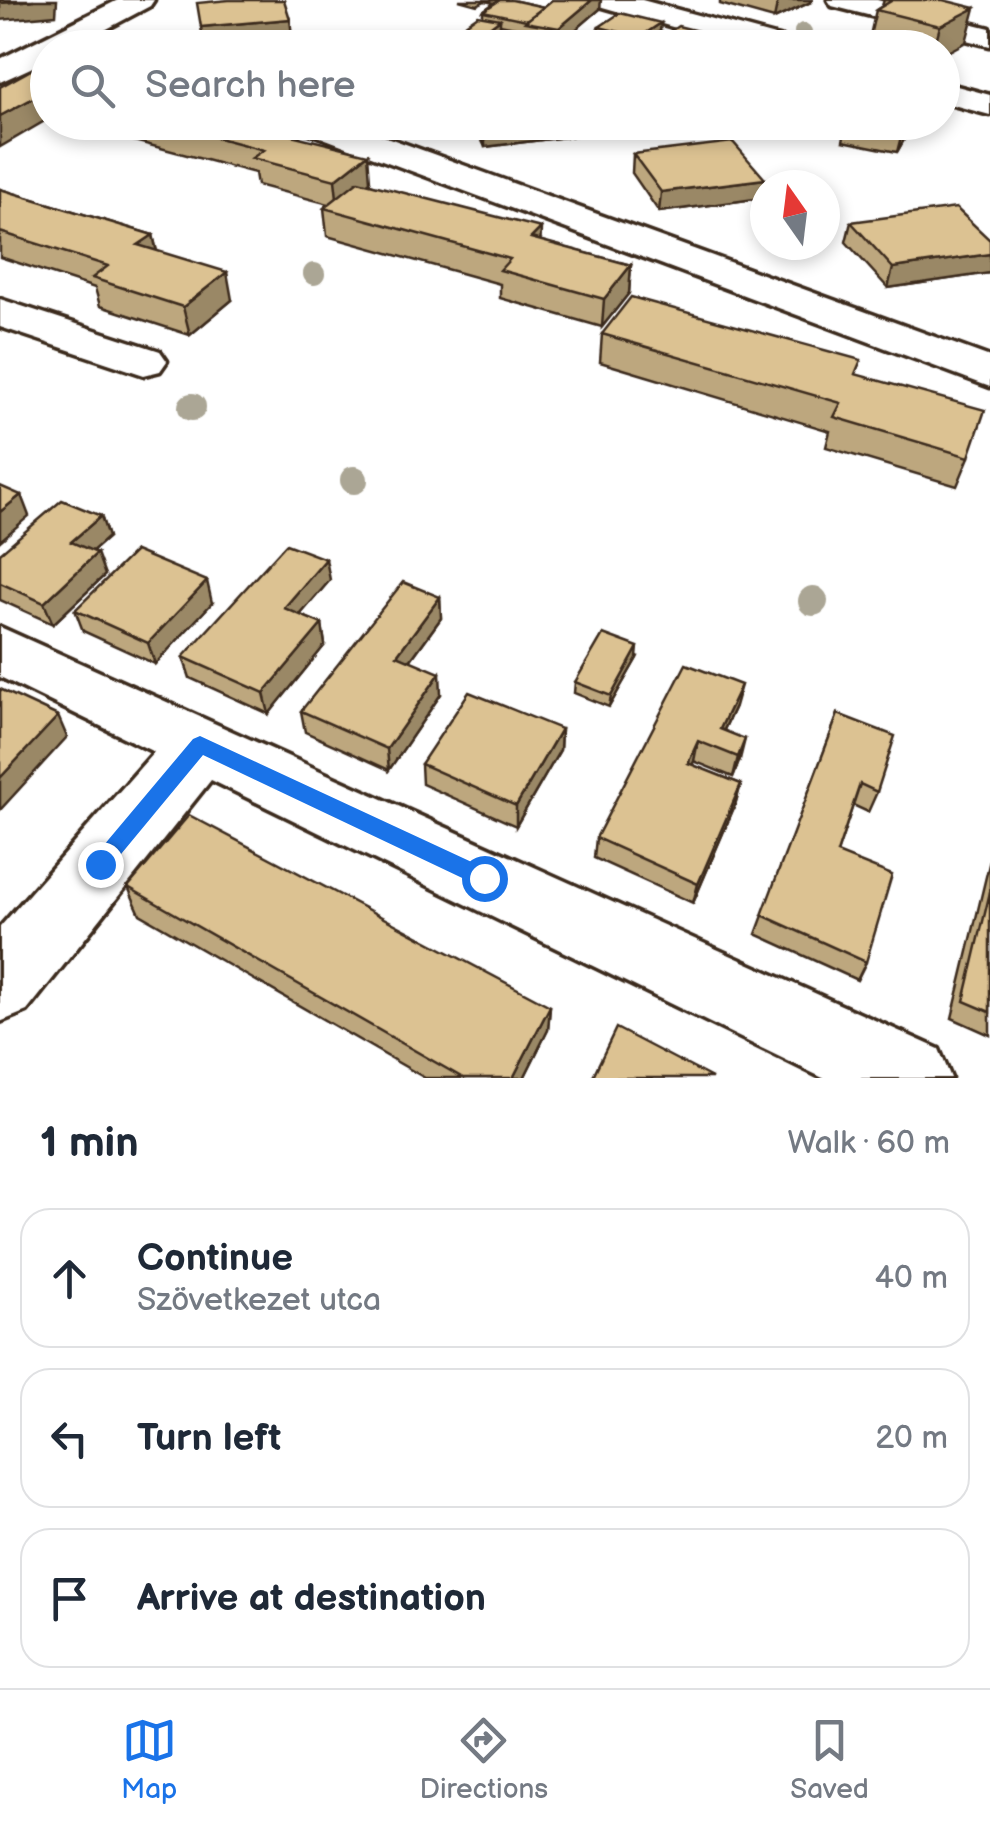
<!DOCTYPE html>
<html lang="en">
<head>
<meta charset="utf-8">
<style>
	:root { --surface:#fff; --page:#f6f6f7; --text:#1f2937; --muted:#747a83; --line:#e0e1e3; --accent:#1a73e8 }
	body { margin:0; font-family:"Balsamiq Sans",sans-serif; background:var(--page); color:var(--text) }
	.compass { position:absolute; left:750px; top:170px; width:90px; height:90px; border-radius:50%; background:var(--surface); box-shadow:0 5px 15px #0003; rotate:346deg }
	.stop { position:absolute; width:30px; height:30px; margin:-22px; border:8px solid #1a73e8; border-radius:50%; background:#fff }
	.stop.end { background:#1a73e8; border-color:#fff; box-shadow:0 2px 10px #0008 }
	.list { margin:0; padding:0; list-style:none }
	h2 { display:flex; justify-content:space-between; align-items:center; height:130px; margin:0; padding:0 40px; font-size:42px }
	h2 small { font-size:32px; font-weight:400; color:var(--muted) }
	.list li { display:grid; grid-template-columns:65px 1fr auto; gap:30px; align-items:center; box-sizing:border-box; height:140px; margin:0 20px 20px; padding:0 20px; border:2px solid var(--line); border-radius:30px }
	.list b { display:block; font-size:38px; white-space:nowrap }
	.list p { margin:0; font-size:32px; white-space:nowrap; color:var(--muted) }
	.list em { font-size:32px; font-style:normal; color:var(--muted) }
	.icon { flex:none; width:55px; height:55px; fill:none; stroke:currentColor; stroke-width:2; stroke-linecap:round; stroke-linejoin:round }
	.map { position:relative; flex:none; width:990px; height:1078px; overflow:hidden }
	.search { position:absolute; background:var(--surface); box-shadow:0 5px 15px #0003; left:30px; right:30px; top:30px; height:110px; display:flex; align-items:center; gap:25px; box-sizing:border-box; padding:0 35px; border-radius:55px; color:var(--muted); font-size:38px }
	.sheet { height:610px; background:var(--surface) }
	nav { display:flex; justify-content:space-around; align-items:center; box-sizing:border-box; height:140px; border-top:2px solid var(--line); background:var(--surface); font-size:28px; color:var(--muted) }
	nav a { display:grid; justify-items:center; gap:5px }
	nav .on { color:var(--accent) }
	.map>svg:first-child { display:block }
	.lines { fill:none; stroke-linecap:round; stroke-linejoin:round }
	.minor-casing { stroke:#3b2a1e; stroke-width:7 }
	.minor { fill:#fff; fill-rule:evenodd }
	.tree { fill:#aba695 }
	.wall { fill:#bda77e; stroke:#3b2a1e; stroke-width:2.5 }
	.shaded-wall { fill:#9a8866; stroke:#3b2a1e; stroke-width:2.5 }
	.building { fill:#dcc292; stroke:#3b2a1e; stroke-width:2.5 }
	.route { fill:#1a73e8 }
</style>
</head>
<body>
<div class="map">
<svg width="990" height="1078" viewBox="0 0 990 1078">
	<rect width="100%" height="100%" fill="#fff"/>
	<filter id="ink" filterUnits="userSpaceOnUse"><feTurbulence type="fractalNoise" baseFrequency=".01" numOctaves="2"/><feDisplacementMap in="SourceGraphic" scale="20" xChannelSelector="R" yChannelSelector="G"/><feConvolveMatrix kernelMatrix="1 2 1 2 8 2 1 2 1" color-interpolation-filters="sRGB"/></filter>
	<g filter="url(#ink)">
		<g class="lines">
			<g class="minor-casing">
				<g id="minor">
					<path d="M118 0H154L150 6 71 48H48V60L0 82V59Z"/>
					<path d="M595 0H642L793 41 797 48H746L599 6Z"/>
					<path d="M828 0H877L990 28V46L832 6Z"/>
					<path d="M942 82 990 95V115L942 102Z"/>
					<path d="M294 122H345L990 357V387L299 129Z"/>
					<path d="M0 299 160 351 167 361 160 371 144 375 0 327Z"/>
					<path d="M0 627 939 1049 951 1078H823L211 780 27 1011 0 1022V927L154 752 0 677Z"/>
				</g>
			</g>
			<use href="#minor" class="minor"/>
		</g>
		<g class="tree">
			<circle cx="803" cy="32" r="9"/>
			<circle cx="314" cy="274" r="11"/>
			<circle cx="192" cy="407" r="14"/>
			<circle cx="354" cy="480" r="14"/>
			<circle cx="813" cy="601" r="15"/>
		</g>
		<g class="wall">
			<path d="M459 0H512L544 7 600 9 558 45 525 38V29L500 24V28L483 41 461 36V27L483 16V11L494 3 485 1 477 5Z"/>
			<path d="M720 0H812L811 2 774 19 720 4Z"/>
			<path d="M884 0H943L966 42 942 48H880L868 44 876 10 882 6Z"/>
			<path d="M599 27 660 31 640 46 598 36Z"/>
			<path d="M722 37 721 45 747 48H657L658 40Z"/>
			<path d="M116 122H284L300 137 370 181 367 183 540 241 631 265 629 293 602 327 500 298V284L327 236 324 208 329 204 257 185 255 173 119 137Z"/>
			<path d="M473 122H584L583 135 485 147Z"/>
			<path d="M847 122H914L897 152 843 141Z"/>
			<path d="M633 154 762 198 659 212 632 173Z"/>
			<path d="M0 189 153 235 157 251 232 300 190 335 100 306 95 288 0 257Z"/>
			<path d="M851 222 990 240V273L888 288 846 242Z"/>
			<path d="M602 334 857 375 969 457 957 486 826 447 830 431 600 362Z"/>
			<path d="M101 516 108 537 92 551 105 575 53 624 0 600V553Z"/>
			<path d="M330 580 300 615 322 624 325 645 269 714 190 678 183 657Z"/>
			<path d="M440 597 441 618 410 661 441 694 389 770 305 732 301 711Z"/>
			<path d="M212 603 155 664 83 631 75 610Z"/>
			<path d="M637 658 609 707 574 693 575 682Z"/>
			<path d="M735 706 724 730 740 759 733 777 694 761 692 765 741 784 735 805 693 903 594 858 596 838Z"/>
			<path d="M838 714 877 792 868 812 853 805 837 853 866 962 857 980 756 934Z"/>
			<path d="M561 729 560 750 516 826 422 784 421 764Z"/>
			<path d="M990 860V1035L952 1018Z"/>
			<path d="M128 887 550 1006 548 1030 524 1078H425L140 914Z"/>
		</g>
		<g class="shaded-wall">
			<path d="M34 0H57L56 15 0 20V3Z"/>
			<path d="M592 0H601L600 9 558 45 559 28Z"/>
			<path d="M778 0H812L811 2 774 19Z"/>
			<path d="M975 8 966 42 942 55V48H934L940 26Z"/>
			<path d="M290 19 292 36 204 44 201 27Z"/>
			<path d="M500 19V28L483 41V32Z"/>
			<path d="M661 23 660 31 640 46V37Z"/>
			<path d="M722 37 721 46 719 48H708Z"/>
			<path d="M48 90V119L0 147V116Z"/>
			<path d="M535 122H584L583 135 485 147V128Z"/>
			<path d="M908 122H914L897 152 902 133Z"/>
			<path d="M298 126 302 152 287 134Z"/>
			<path d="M368 154 370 181 338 207 335 180Z"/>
			<path d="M765 179 762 198 659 212 661 192Z"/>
			<path d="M541 228 540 255 531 238Z"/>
			<path d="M153 235 159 262 138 245Z"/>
			<path d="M990 254V273L888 288 893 268Z"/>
			<path d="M631 265 629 293 602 327 604 299Z"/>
			<path d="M227 272 232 300 190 335 183 307Z"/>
			<path d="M21 495 29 516 0 541V512Z"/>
			<path d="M101 516 108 537 79 563 71 542Z"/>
			<path d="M97 553 105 575 53 624 44 603Z"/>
			<path d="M326 559 330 580 288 629 284 608Z"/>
			<path d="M207 581 212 603 155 664 148 643Z"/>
			<path d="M440 597 441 618 399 676 397 655Z"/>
			<path d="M322 624 325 645 269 714 264 693Z"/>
			<path d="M638 647 637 658 609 707 611 696Z"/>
			<path d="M440 673 441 694 389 770 387 749Z"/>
			<path d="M741 685 735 706 715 749 720 729Z"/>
			<path d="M58 716 67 737 0 810V778Z"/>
			<path d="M561 729 560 750 516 826V806Z"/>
			<path d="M745 739 740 759 733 777 738 757Z"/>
			<path d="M698 741 694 761 684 784 688 763Z"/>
			<path d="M741 784 735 805 693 903 698 884Z"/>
			<path d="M550 1006 548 1030 524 1078H513Z"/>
		</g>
		<g class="building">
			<path d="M0 0H34L0 3Z"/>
			<path d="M229 0H284L290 19 201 27 197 3Z"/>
			<path d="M500 0H512L544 7 526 20 483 11Z"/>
			<path d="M552 0H592L559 28 525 22Z"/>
			<path d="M888 0H943L975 8 940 26 876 10 891 1Z"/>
			<path d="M620 13 661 23 640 37 599 27Z"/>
			<path d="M478 15 500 19 483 32 461 27Z"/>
			<path d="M678 26 722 37 708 48H688L658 40Z"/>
			<path d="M411 38 416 48 321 47Z"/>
			<path d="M724 43 747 48H719Z"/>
			<path d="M40 65 48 67V90L0 116V87Z"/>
			<path d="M158 122H284L298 126 287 134 368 154 335 180 252 158 264 150Z"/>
			<path d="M482 122H535L485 128Z"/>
			<path d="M849 122H908L902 133Z"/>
			<path d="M733 142 765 179 661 192 633 154Z"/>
			<path d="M358 181 541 228 531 238 631 265 604 299 500 270 510 259 324 208Z"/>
			<path d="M0 189 153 235 138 245 227 272 183 307 92 278 108 266 0 232Z"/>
			<path d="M956 208 990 240V254L893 268 851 222Z"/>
			<path d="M631 297 861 360 855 374 985 410 969 457 834 417 841 403 602 334Z"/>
			<path d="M0 486 21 495 0 512Z"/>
			<path d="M62 500 101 516 71 542 97 553 44 603 0 583V553Z"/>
			<path d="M286 544 326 559 284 608 322 624 264 693 183 657Z"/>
			<path d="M135 551 207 581 148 643 75 610Z"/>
			<path d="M403 582 440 597 397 655 440 673 387 749 301 711Z"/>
			<path d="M603 634 638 647 611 696 575 682Z"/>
			<path d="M686 664 741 685 720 729 745 739 738 757 698 741 688 763 741 784 698 884 596 838Z"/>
			<path d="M0 689 58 716 0 778Z"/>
			<path d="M469 692 561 729 516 806 421 764Z"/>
			<path d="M838 714 895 736 877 792 860 784 837 853 892 875 866 962 762 915Z"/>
			<path d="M189 815 550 1006 513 1078H463L128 887Z"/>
			<path d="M990 892V1012L964 1001Z"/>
			<path d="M616 1028 712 1078H592Z"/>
		</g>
	</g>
	<path class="route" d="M200 736 491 871 495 878 491 885H477L203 755 107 871H93L90 864 93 858 193 739Z"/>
</svg>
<svg class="compass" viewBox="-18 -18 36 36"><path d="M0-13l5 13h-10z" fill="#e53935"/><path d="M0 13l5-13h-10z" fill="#747a83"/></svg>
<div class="stop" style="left:484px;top:878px"></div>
<div class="stop end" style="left:100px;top:864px"></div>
<div class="search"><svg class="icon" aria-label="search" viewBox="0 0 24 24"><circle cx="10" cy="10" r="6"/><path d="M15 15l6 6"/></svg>Search here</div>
</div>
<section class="sheet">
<h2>1 min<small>Walk · 60 m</small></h2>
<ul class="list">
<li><svg class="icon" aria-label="ahead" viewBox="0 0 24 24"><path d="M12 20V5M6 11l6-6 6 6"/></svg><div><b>Continue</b><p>Szövetkezet utca</p></div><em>40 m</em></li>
<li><svg class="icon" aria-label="left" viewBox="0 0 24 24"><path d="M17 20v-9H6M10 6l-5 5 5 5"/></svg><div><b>Turn left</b></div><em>20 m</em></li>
<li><svg class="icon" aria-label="arrive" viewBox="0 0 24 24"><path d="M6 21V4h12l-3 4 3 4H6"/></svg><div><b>Arrive at destination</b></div></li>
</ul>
</section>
<nav>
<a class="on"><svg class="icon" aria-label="map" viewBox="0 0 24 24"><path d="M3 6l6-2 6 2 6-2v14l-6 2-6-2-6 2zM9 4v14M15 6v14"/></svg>Map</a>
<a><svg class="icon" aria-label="directions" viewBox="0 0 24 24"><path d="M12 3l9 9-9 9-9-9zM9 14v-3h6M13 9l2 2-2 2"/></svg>Directions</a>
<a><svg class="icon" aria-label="saved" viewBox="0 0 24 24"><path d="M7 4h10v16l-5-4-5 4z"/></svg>Saved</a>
</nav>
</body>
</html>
